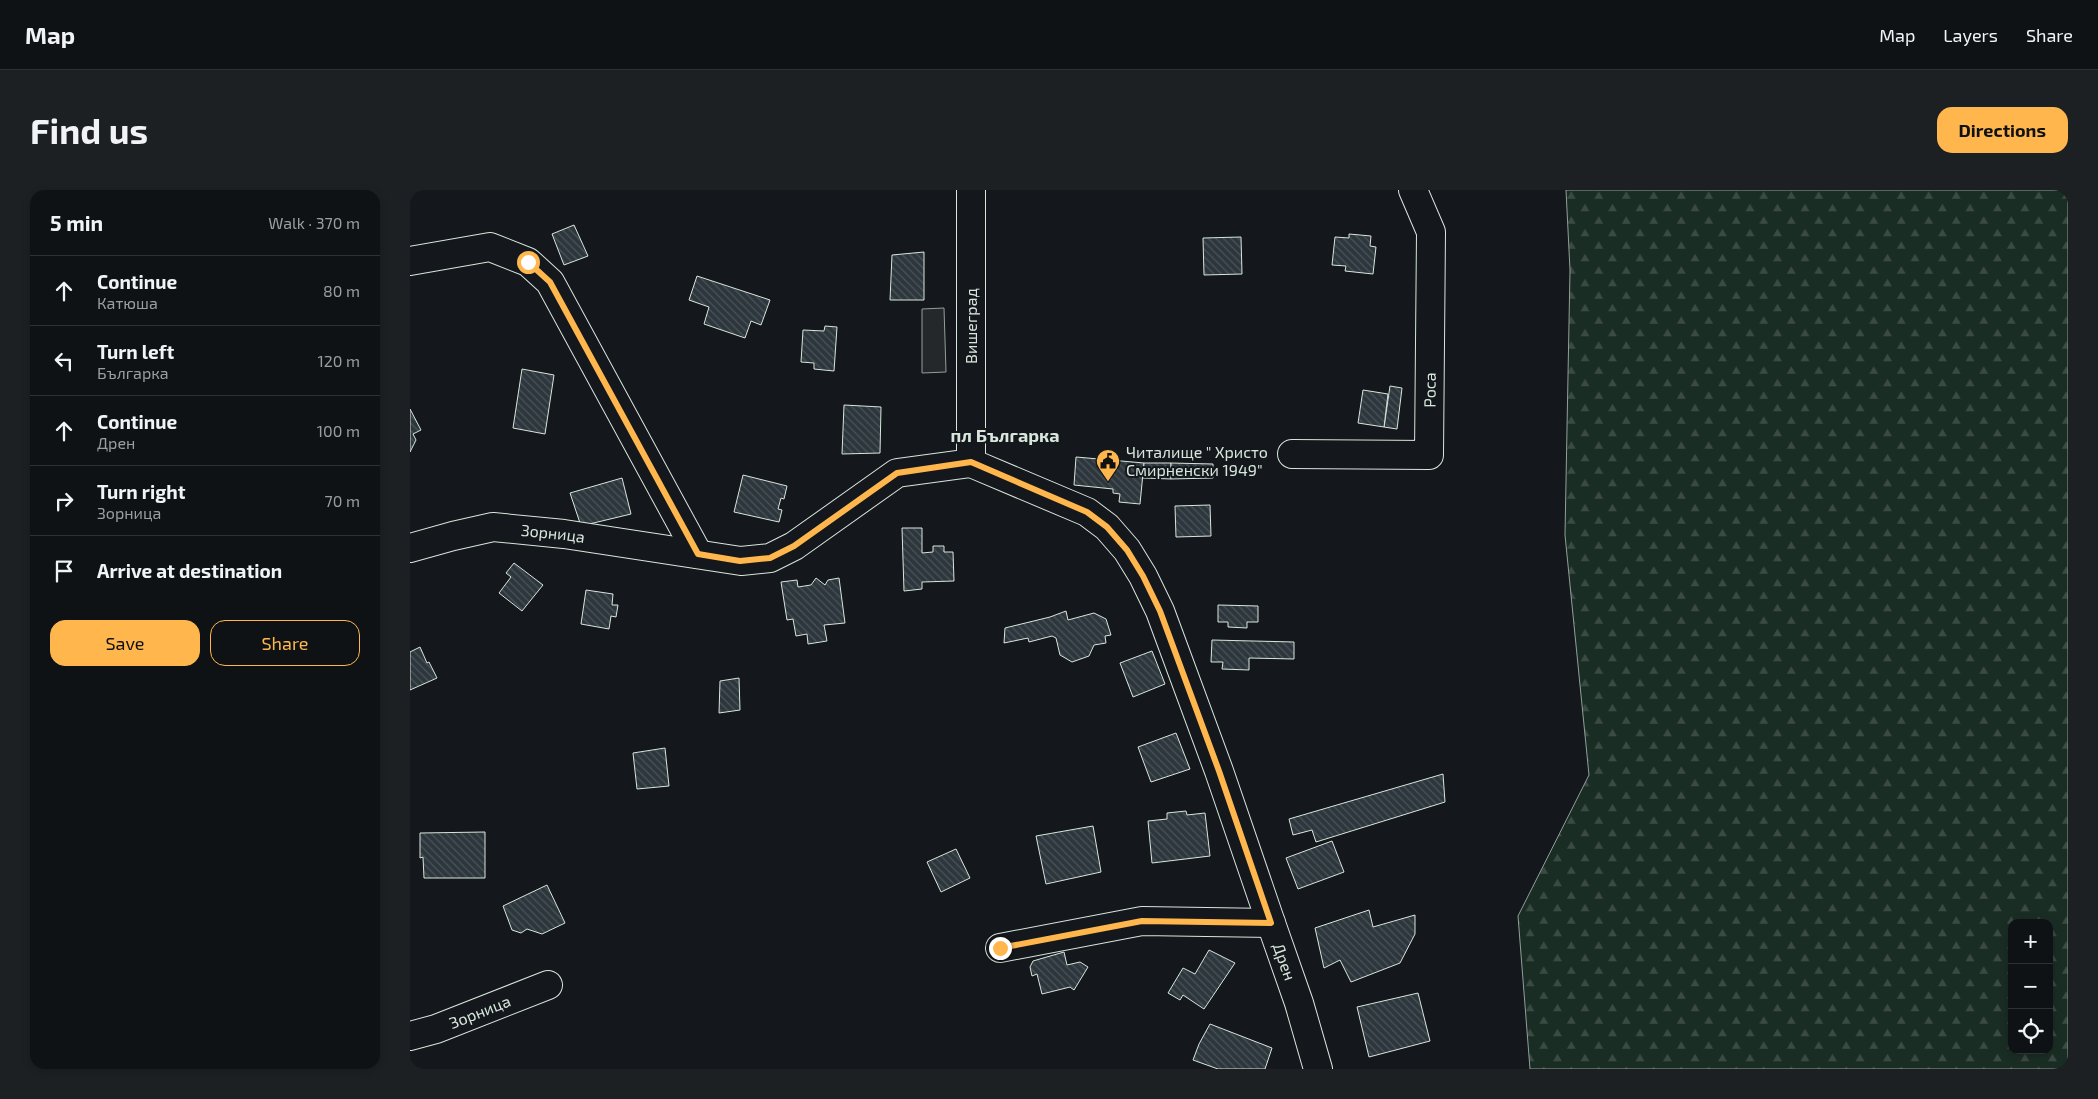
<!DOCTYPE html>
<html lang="en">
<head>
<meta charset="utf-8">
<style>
	:root { --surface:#0f1215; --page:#1d2022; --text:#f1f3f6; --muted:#9b9ea0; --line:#2f3234; --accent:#ffb74d }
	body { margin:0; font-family:"Exo 2",sans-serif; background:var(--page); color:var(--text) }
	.controls { position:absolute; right:15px; bottom:15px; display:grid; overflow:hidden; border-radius:10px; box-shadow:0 2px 8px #0003 }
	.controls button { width:45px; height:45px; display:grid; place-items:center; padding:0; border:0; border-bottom:1px solid var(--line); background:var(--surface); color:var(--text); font:25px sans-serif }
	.stop { position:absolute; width:15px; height:15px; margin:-11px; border:4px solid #ffb74d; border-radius:50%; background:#fff }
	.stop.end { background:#ffb74d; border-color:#fff; box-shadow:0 1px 5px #0008 }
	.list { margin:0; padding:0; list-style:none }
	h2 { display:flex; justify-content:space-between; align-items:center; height:65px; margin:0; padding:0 20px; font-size:21px }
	h2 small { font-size:16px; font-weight:400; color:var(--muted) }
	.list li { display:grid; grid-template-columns:32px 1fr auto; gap:15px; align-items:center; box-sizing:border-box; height:70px; padding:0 20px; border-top:1px solid var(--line) }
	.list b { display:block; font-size:19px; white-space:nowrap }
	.list p { margin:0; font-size:16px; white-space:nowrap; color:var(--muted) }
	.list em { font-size:16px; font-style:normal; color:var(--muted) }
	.actions { display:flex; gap:10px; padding:15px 20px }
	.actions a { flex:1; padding:11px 0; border:1px solid var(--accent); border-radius:15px; text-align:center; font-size:18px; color:var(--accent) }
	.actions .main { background:var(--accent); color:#111 }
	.icon { flex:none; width:28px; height:28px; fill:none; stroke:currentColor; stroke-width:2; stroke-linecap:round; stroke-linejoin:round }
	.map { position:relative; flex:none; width:1658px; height:879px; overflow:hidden; border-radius:15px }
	header { display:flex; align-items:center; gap:30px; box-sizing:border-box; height:70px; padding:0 25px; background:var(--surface); border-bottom:1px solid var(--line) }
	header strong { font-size:24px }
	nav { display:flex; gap:28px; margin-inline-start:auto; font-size:18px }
	.intro { display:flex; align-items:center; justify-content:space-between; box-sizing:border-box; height:120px; padding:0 30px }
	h1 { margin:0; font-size:35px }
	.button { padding:12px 22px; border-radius:15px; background:var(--accent); color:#111; font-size:18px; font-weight:700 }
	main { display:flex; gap:30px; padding:0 30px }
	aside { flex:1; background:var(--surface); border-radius:15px; box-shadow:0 2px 8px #0003 }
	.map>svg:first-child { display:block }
	.forest { fill:url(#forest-firs); stroke:#939e99; fill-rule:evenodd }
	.parking { fill:#24282b; stroke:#939e99 }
	.building { fill:url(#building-back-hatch); stroke:#d8e6dc }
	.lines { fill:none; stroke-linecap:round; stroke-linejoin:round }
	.minor-casing { stroke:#d8e6dc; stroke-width:30 }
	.minor { stroke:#14181c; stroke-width:28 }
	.route { stroke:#ffb74d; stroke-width:6 }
	.labels { text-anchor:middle; stroke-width:4; stroke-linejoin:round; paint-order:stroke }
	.street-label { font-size:16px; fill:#d8e6dc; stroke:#14181c }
	.poi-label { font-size:16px; fill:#d8e6dc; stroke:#14181c; text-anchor:start }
	.neighbourhood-label { font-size:18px; font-weight:bold; fill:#d8e6dc; stroke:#14181c }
</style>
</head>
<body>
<header>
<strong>Map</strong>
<nav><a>Map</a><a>Layers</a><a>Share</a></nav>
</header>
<div class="intro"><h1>Find us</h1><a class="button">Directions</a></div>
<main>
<aside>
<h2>5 min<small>Walk · 370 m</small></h2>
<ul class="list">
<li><svg class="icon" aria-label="ahead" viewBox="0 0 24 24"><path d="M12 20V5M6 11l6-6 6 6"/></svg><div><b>Continue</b><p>Катюша</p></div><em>80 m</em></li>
<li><svg class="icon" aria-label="left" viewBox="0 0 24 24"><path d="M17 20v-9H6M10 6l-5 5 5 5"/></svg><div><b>Turn left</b><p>Българка</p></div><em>120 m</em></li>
<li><svg class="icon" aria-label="ahead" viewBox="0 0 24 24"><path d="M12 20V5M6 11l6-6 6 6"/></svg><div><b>Continue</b><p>Дрен</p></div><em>100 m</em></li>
<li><svg class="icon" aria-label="right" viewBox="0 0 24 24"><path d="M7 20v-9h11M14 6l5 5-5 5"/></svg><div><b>Turn right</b><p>Зорница</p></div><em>70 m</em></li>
<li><svg class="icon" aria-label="arrive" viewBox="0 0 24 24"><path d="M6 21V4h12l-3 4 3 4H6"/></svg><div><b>Arrive at destination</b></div></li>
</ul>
<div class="actions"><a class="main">Save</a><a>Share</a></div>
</aside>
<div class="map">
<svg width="1658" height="879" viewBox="0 0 1658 879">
	<defs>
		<pattern id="forest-firs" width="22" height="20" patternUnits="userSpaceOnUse" patternTransform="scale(1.25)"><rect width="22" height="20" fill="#1a2d24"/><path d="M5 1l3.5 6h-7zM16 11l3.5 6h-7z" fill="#3b4b43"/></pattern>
		<pattern id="building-back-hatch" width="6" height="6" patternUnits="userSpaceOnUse" patternTransform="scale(1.25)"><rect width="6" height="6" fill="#2c363c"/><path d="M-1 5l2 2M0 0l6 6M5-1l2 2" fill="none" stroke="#4a5358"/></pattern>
	</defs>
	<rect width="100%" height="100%" fill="#14181c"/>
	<path class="forest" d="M1156 0H1658V879H1120L1108 726 1179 585 1155 345 1160 80ZM1602 733H1639V860H1602Z"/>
	<path class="parking" d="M534 118 536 182 512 183V119Z"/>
	<g class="building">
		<path d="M164 35 178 66 154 75 142 44Z"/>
		<path d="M939 44 961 46 960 56 966 57 963 84 935 81 936 76 922 75 925 47 939 48Z"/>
		<path d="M831 47 832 84 794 85 793 48Z"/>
		<path d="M514 62V110H480L482 65Z"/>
		<path d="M287 86 360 110 351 135 341 131 335 148 294 134 299 117 279 110Z"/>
		<path d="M415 136 427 137 424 181 404 179V173L391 172 393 140 414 141Z"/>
		<path d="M112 179 144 185 135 244 103 238Z"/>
		<path d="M980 196 992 198 987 239 974 237Z"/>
		<path d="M953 200 978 204 974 237 948 233Z"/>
		<path d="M434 215 471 217 470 263 432 264Z"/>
		<path d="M0 219 11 240 3 244 6 250 0 262Z"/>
		<path d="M666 267 734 273 730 314 709 312 710 304 703 303V299L664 295Z"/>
		<path d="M734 273H761V289L733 288Z"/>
		<path d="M761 273 803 274V288L761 289Z"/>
		<path d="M333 285 377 296 374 309 371 308 368 319 372 320 369 332 324 322Z"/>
		<path d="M212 288 221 324 171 336 160 303Z"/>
		<path d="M800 315 801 346 766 347 765 316Z"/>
		<path d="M492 338H512V363L523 362V356H534V362H543L544 391 512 392V399L494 401Z"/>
		<path d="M104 373 133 395 112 421 89 403 101 387 96 383Z"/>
		<path d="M406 388 415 395 418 390 429 388 435 433 414 435 417 451 398 454 397 444 386 446 383 429 377 430 371 392 387 390 388 397 401 395Z"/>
		<path d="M176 400 203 404 202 415H208L206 427 201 426 199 439 171 434Z"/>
		<path d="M808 415 848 416V432H837V438L818 437V432H808Z"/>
		<path d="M656 421 658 430 684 423 696 429 701 445 695 446 696 453 684 455 679 466 662 472 650 465 646 448 642 446 619 452 618 448 594 453 595 438 640 427Z"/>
		<path d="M802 450 884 452V469L839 468V480L812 479 813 472H801Z"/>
		<path d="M10 457 17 473 19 472 27 488 0 500V462Z"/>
		<path d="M742 461 755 494 723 507 710 473Z"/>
		<path d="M329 488 330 520 309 523 310 491Z"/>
		<path d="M766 543 780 579 741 592 728 557Z"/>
		<path d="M255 558 259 596 227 599 223 563Z"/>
		<path d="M1033 584 1035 612 906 652 902 640 883 645 879 629Z"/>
		<path d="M776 621 777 625 795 623 800 666 742 673 738 631 757 629V623Z"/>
		<path d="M683 636 691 682 636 694 626 646Z"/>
		<path d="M75 642V688H14L13 667 10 668V643Z"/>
		<path d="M922 651 934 682 888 699 876 668Z"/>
		<path d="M546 659 560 688 531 702 517 672Z"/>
		<path d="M137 695 155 733 132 744 117 739 111 743 102 740 93 716Z"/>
		<path d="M959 720 963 737 1005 725V744L990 773 941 792 930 770 914 778 905 738Z"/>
		<path d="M799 760 825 773 794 819 773 805 770 810 758 803 773 778 785 784Z"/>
		<path d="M654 762 657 775 670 772 678 777 664 800 660 797 632 804 627 784 622 786 620 777 623 771Z"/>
		<path d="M1008 803 1020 851 959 867 947 817Z"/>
		<path d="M800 834 862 858 855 879H808L783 870 789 854Z"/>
	</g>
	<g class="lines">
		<g class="minor-casing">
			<g id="minor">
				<path d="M561 0V273"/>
				<path d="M0 71 80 57 118 72 140 92 288 364"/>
				<path id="s1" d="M882 264 1019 265 1021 42 1003 0"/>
				<path id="s2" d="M0 358 43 346 83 337 154 344 331 371 360 368 384 356 487 283 561 273 677 322 697 337 717 360 733 386 750 421 809 581 861 733 889 813 908 879"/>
				<path d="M590 758 732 731 861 733"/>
				<path id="s3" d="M0 846 26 839 138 795"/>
			</g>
		</g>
		<use href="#minor" class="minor"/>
	</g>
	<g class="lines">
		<path class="route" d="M118 72 140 92 288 364 330 371 360 368 384 356 487 283 561 272 677 322 697 337 717 360 733 386 750 421 809 581 861 733 732 731 590 758"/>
	</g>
	<defs>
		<g id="civic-pin" transform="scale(1.25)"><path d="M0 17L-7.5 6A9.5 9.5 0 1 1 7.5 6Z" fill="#ffb74d" stroke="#14181c"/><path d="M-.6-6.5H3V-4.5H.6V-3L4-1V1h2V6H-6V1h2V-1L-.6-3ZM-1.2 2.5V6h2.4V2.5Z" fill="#111"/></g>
	</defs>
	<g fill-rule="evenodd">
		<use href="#civic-pin" x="698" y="271"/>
	</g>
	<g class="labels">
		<g class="street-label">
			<text transform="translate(561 136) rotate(-90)" y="6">Вишеград</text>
			<text dy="6" stroke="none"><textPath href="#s1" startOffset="202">Роса</textPath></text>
			<text dy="6" stroke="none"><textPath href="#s2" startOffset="146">Зорница</textPath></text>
			<text dy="6" stroke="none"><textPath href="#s2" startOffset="1216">Дрен</textPath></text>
			<text dy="6" stroke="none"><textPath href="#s3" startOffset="74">Зорница</textPath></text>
		</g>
		<g class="poi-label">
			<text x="716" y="268">Читалище " Христо<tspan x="716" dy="18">Смирненски 1949"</tspan></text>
		</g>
		<g class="neighbourhood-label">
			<text x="595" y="252">пл Българка</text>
		</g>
	</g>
</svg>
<div class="controls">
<button>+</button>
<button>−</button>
<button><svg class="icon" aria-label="locate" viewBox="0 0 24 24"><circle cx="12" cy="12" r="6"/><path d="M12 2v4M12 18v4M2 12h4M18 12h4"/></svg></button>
</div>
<div class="stop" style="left:118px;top:72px"></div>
<div class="stop end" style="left:590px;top:758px"></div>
</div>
</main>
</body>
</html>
